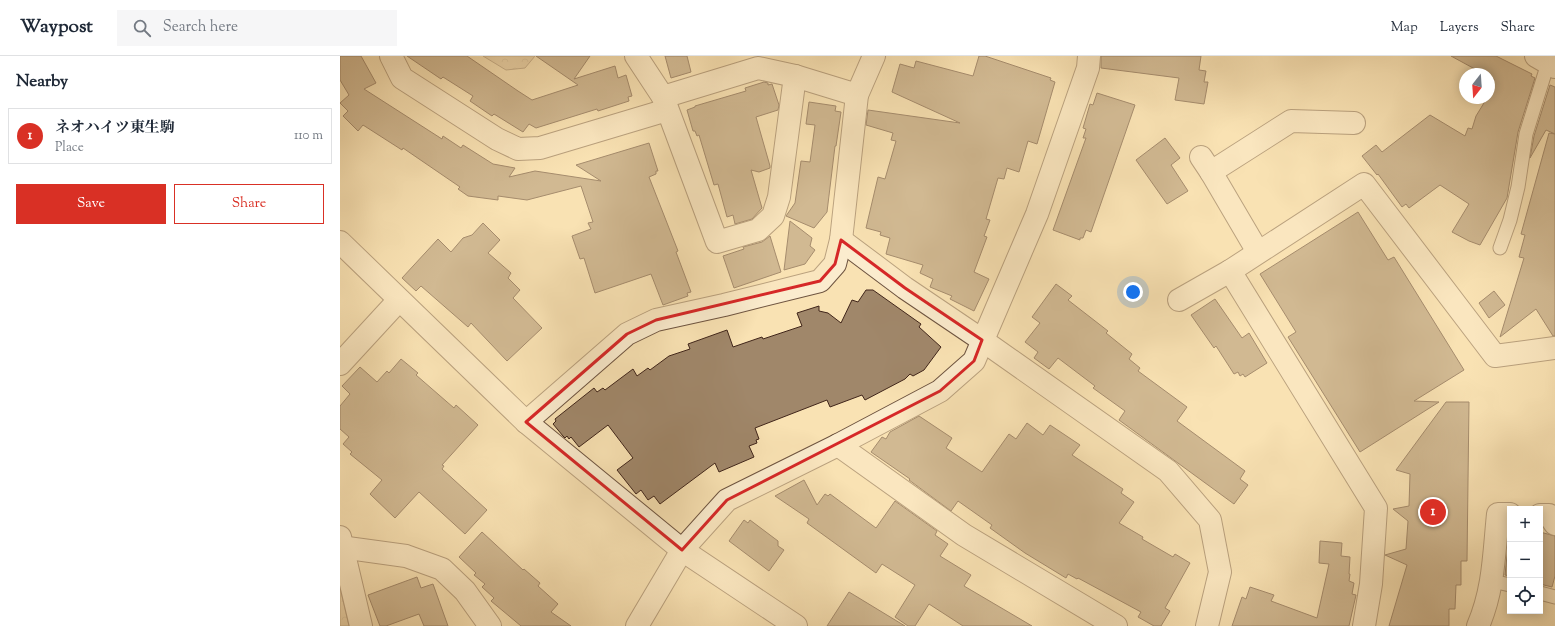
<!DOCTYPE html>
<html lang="en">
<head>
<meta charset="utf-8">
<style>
	:root { --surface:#fff; --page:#f6f6f7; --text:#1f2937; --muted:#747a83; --line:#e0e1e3; --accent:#d93025 }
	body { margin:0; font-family:"Sorts Mill Goudy","Noto Serif JP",serif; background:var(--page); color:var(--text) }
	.controls { position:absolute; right:12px; bottom:12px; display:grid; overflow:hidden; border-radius:0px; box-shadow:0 2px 10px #0003 }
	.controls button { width:36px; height:36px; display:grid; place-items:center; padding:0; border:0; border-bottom:1px solid var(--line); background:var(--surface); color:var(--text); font:20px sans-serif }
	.compass { position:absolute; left:1119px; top:12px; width:36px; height:36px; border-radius:50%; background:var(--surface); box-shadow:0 2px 10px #0003; rotate:197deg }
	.you { position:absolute; left:793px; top:236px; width:14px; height:14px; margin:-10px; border:3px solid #fff; border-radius:50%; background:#1a73e8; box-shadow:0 0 0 6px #1a73e833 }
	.badge { display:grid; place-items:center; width:26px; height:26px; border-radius:50%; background:var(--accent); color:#fff; font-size:13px; font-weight:700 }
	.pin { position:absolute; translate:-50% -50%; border:2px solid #fff; box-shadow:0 1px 4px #0006 }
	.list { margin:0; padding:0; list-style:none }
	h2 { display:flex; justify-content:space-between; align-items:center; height:52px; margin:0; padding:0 16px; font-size:17px }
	h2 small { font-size:13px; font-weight:400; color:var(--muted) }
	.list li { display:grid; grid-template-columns:26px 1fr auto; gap:12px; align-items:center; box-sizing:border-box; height:56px; margin:0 8px 8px; padding:0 8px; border:1px solid var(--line); border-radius:0px }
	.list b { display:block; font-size:15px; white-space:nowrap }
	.list p { margin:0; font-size:13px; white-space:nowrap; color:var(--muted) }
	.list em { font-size:13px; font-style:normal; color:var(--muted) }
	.actions { display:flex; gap:8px; padding:12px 16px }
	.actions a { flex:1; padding:9px 0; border:1px solid var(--accent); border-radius:0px; text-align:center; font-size:14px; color:var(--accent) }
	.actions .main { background:var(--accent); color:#fff }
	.icon { flex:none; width:22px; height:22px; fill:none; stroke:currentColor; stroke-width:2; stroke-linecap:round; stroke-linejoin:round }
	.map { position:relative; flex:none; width:1215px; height:570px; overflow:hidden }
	header { display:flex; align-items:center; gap:24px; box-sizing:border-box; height:56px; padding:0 20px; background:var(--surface); border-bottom:1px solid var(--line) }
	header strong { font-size:19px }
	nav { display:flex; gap:22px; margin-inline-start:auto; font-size:14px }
	.search { width:280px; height:36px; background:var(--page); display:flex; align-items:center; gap:10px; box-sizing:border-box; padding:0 14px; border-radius:0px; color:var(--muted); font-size:15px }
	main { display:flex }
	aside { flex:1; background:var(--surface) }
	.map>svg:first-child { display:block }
	.forest { fill:url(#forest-crowns); stroke:#8d745a }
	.building { fill:#a0876a; stroke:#40251a }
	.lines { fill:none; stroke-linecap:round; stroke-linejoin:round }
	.lane-casing { stroke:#6e5440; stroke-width:15 }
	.street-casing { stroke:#6e5440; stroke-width:24 }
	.lane { stroke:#fbecce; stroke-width:13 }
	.street { stroke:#fbecce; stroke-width:22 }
	.marked { fill:none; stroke:#d62828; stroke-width:3; stroke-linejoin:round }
</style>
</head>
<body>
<header>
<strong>Waypost</strong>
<div class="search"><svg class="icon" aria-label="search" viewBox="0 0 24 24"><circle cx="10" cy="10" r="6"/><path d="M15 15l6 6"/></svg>Search here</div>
<nav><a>Map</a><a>Layers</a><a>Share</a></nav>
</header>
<main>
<aside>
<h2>Nearby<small></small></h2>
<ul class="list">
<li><span class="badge">1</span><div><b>ネオハイツ東生駒</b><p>Place</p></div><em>110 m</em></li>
</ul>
<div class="actions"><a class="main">Save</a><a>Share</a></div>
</aside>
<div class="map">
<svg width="1215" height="570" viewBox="0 0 1215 570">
	<defs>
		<pattern id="forest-crowns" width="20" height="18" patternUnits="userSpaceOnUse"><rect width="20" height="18" fill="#dac299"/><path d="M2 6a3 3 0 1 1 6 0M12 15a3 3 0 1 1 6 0" fill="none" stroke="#bca783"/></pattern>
	</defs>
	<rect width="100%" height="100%" fill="#f9e2b3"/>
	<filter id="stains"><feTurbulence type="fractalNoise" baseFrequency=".005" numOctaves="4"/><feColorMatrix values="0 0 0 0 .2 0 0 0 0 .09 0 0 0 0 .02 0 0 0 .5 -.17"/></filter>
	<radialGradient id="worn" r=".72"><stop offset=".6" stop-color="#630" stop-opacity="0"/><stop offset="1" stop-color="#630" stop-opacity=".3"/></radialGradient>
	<g class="forest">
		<path d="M143 0H195L185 12 166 14Z"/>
		<path d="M0 532 9 570H0Z"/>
	</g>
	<g class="building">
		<path d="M0 0H21L36 27 24 33 102 83 103 80 121 92 123 89 153 108 175 112 169 121 195 115 261 125 236 109 309 87 318 115H316V118L309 121 338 195 336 196 351 236 347 237 348 240 323 249 311 218 255 237 244 202 240 203 232 180 251 173 248 167 253 166 241 130 187 144 158 140V144L128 140 118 133 120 131 63 92 62 94 23 69 18 75 3 60 8 55 0 47 9 39 0 24Z"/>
		<path d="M67 0H127L178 35 192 44 238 29 196 0H250L234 23 275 10 278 22 286 19 292 40 288 41 289 45 258 55 257 53 196 72 189 68 183 76 154 58 152 60 130 45 133 40 103 21 101 23Z"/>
		<path d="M325 0H347L351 16 331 22Z"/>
		<path d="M639 0H645L711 22 710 24 715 26 697 88 688 85 679 116 667 112 664 123 658 122 646 163 650 164 644 180 647 181 634 216 649 223 634 255 610 243 612 240 590 231 593 223 580 217 583 209 546 198 550 182 540 179 541 176 526 172 538 121 545 123 556 85 551 84 553 77 526 69 528 54 620 67 552 36 560 8 574 12 576 5 633 20Z"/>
		<path d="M761 0H861L859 14 866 15 864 26H868L864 48 835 44 839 22 761 12Z"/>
		<path d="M1111 0H1156L1192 18 1191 20 1195 22 1178 76 1167 142 1140 189 1129 185 1112 176 1129 148 1100 129 1069 152 1066 148 1062 151 1038 118 1037 119 1022 100 1036 89 1042 96 1090 59 1125 80 1128 72 1132 73 1136 60 1147 42H1149L1154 23 1149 21V18H1144Z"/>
		<path d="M424 26 428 27V29L432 28 439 49 438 54 416 61 430 110V112L419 116 411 114 422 152 412 163 395 168 393 159 387 161 378 128 374 129 359 79 357 80 355 75H353L347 54 355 51V50L406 35 405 32Z"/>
		<path d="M1210 29 1215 31V280H1213L1196 253 1160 281 1184 202 1179 201 1185 179 1181 178 1209 77 1215 78 1206 74 1190 102 1194 80Z"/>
		<path d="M757 37 795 49 751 176 746 174 743 182H740V184L713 174 746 82H743L746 73 743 72 750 48 753 49Z"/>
		<path d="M469 46 496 50 495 55 501 56 496 90H495L487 156 474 172 446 160 455 147 461 105 470 106 475 69 466 68Z"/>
		<path d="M825 82 840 102 831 109 848 135 827 148 796 104Z"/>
		<path d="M1018 156 1048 204 1054 201 1124 314 1074 345 1099 346 1020 396 948 281 956 276 920 218Z"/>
		<path d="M450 165 472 182 470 190 475 194 465 208 444 214Z"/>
		<path d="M143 167 160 184 148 197 171 217 168 222 180 234 173 242 202 272 167 305 131 267 128 271 81 230 76 235 62 222 98 183 111 196 123 182 132 179Z"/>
		<path d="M430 180 441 216 394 232 383 200 404 193 403 191 422 186Z"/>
		<path d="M716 228 732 240 728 244 768 275 766 277 792 298 789 303 800 312 798 315 847 351 837 365 905 415 900 423 908 429 894 448 779 364 785 355 753 332 755 330 718 302 709 313 694 302 698 296 685 286 700 267 692 261Z"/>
		<path d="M526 234H533L581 268 579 271 601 291 584 314 573 320 570 318 565 323 525 344 522 339 490 351 487 344 415 372 419 383 416 384 417 387 409 390 414 401 379 416 375 407 320 448 314 440 308 444 301 434 296 438 277 414 293 402 268 369 239 391 231 381 229 383 227 380 225 382 223 380 213 368 216 365 215 363 254 332 257 336 263 332 265 334 293 313 297 320 308 312 310 314 329 300 350 293 348 288 387 274 393 291 422 281 423 283 462 270 457 257 479 250V255L488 257 501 267 512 244 518 246Z"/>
		<path d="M1154 235 1165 249 1149 262 1139 247Z"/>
		<path d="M875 243 902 282 909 277 927 307 905 321 903 318 900 320 898 316 894 318 876 290 874 292 851 259Z"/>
		<path d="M61 303 78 317 76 319 114 352 116 349 138 369 102 409 104 410 102 413 147 454 125 478 79 436 55 462 30 438 42 424 10 398 12 396 3 388 9 381 0 373V350L10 338 2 330 20 311 37 326 47 315 49 317Z"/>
		<path d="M1106 346H1129L1127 505H1121V529H1116L1115 553H1109V570H1049L1067 509 1045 499 1066 493 1068 465 1053 453 1069 450 1070 418 1056 414Z"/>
		<path d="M579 360 612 382 606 392 642 416 669 378 676 383 687 367 703 379 710 369 740 389 732 399 783 433 781 437 794 446 779 467 803 481 802 483 833 501 835 498 850 507 825 552 830 555 821 570H814L798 561 801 556 738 522 737 523 728 518 726 522 685 497 650 472 652 469 618 445 611 455 569 424 570 423 531 396 542 381 546 383 550 376Z"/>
		<path d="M464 424 477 449 485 438 488 440 490 438 536 472 555 445 597 475 595 479 608 488 600 500 631 519 624 530 692 570H623L589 548 575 570H568L555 561 575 529 542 508 536 517 467 467 469 463 435 440Z"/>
		<path d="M404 464 408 467 410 464 438 485V490L444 494 429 515 389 485Z"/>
		<path d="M1170 471V520L1165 519Z"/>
		<path d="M142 476 183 514 184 513 200 527 198 530 218 548 211 556 231 570H181L151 545 154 542 142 531 145 528 134 519 136 517 119 501Z"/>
		<path d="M1200 476 1215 480V520L1212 531 1200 528Z"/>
		<path d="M980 485 1002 487 1001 500 1010 501 1009 518H1010L1009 525 1014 527 1012 538 1016 539 1009 570H892L902 541 906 543 910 531 934 539 931 545 977 562 989 508 979 507Z"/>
		<path d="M77 521 81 532 93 528 108 570H84L79 558 46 570H40L28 539Z"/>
		<path d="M509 536 565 570H487Z"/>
	</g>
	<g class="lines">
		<g class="lane-casing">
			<g id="lane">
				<path d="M1160 192 1170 164 1178 131 1186 78 1208 7"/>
				<path d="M1152 525 1170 529"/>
				<path d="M1200 537 1215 541"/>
			</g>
		</g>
		<g class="street-casing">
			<g id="street">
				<path d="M51 0 62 22 157 83 178 93 200 92 327 54"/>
				<path d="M296 0 323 41 418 12 455 20 517 39"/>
				<path d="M1196 0 1215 11"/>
				<path d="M323 41 377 186 418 174 433 160 439 141 455 20"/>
				<path d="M861 101 871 116 918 196"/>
				<path d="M871 116 951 65 1014 67"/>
				<path d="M501 184 565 232 642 284 828 415 870 464 880 516 867 570"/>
				<path d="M0 186 186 366 342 494 456 570"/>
				<path d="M839 244 890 215"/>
				<path d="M0 308 59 244"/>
				<path d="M186 366 287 278 316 264 384 249 480 225 495 208 501 184 517 39 534 0"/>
				<path d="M498 389 624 479 776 570"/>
				<path d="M1200 459H1209L1215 468"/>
				<path d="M0 481 21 570"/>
				<path d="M0 491 66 500 102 513 125 535 150 570"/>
				<path d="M297 570 342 494 387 444 498 389 600 335 634 305 697 158 748 12 749 0"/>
				<path d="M1024 570 1031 528 1036 452 890 215 1024 128 1155 300 1215 292"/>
				<path d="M1138 570C1154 533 1154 497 1158 458H1170"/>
			</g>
		</g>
		<use href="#lane" class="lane"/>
		<use href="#street" class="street"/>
	</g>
	<path d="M0 0H1215V570H0ZM501 184 565 232 642 284 634 305 600 335 387 444 342 494 186 366 287 278 316 264 480 225 495 208Z" fill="#f9e2b3" fill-opacity=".55" fill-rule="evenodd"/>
	<path class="marked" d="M501 184 565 232 642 284 634 305 600 335 387 444 342 494 186 366 287 278 316 264 480 225 495 208Z"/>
	<rect width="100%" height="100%" filter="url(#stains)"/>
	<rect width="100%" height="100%" fill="url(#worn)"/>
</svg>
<div class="controls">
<button>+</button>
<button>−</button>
<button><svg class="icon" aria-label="locate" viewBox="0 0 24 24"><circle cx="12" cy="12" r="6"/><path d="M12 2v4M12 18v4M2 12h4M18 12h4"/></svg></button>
</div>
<svg class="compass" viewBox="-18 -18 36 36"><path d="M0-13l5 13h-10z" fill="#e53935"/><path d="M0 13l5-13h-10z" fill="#747a83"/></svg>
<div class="you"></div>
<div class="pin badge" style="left:1093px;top:456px">1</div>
</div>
</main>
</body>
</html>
